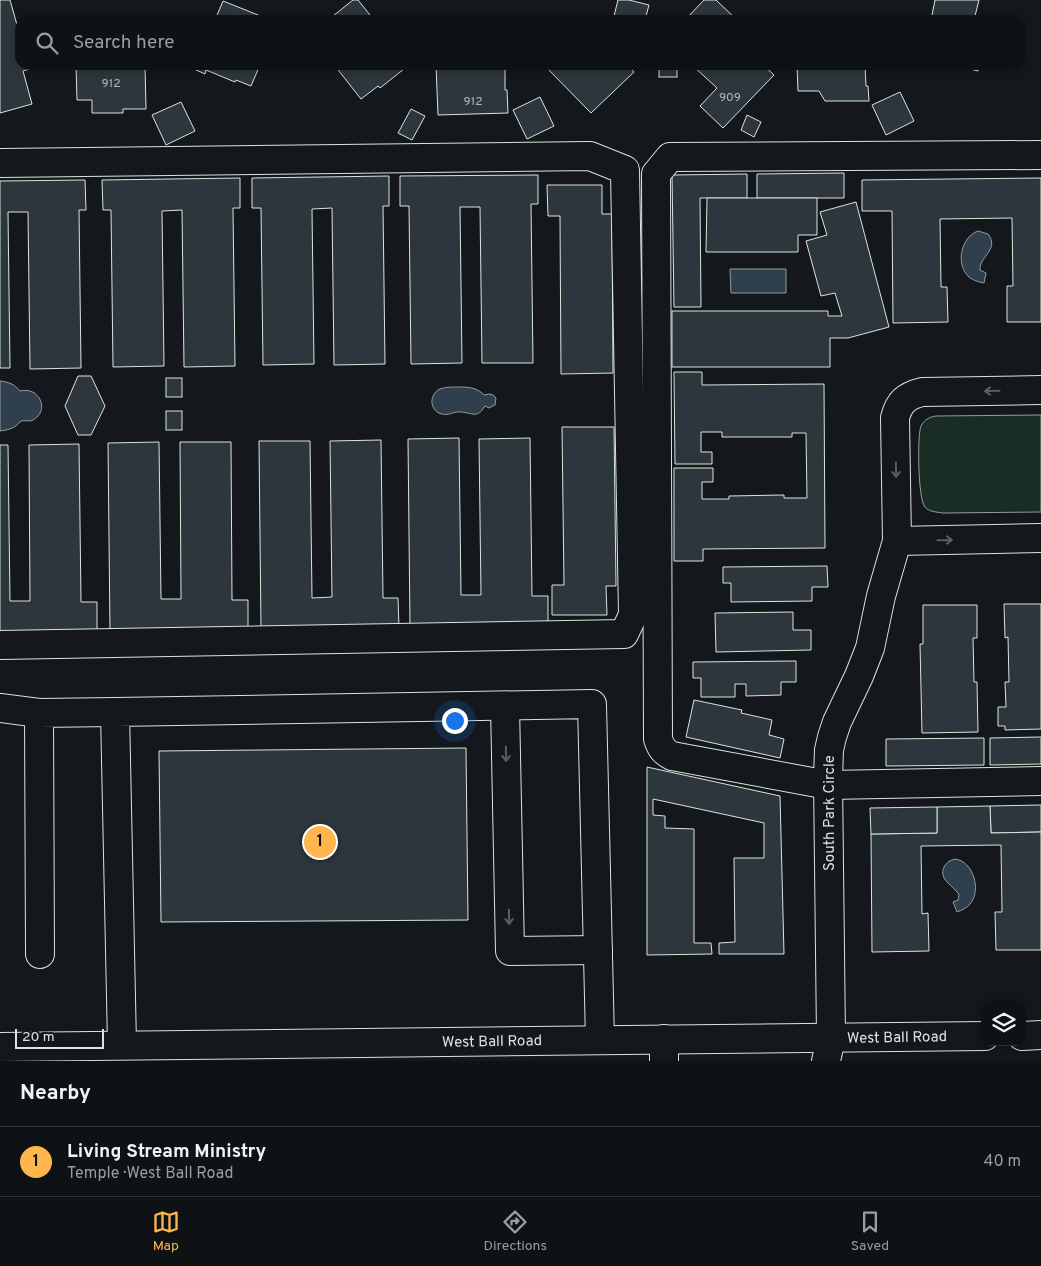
<!DOCTYPE html>
<html lang="en">
<head>
<meta charset="utf-8">
<style>
	:root { --surface:#0f1215; --page:#181b1e; --text:#f1f3f6; --muted:#9b9ea0; --line:#2f3234; --accent:#ffb74d }
	body { margin:0; font-family:Overpass,sans-serif; background:var(--page); color:var(--text) }
	.controls { position:absolute; right:15px; bottom:15px; display:grid; overflow:hidden; border-radius:10px; box-shadow:0 2px 8px #0003 }
	.controls button { width:45px; height:45px; display:grid; place-items:center; padding:0; border:0; border-bottom:1px solid var(--line); background:var(--surface); color:var(--text); font:25px sans-serif }
	.scale { position:absolute; left:15px; bottom:12px; width:89px; box-sizing:border-box; padding-left:5px; border:2px solid #d8e6dc; border-top:0; font-size:14px; line-height:18px; white-space:nowrap; color:#d8e6dc; -webkit-text-stroke:4px #14181c; paint-order:stroke }
	.you { position:absolute; left:454px; top:720px; width:18px; height:18px; margin:-12px; border:4px solid #fff; border-radius:50%; background:#1a73e8; box-shadow:0 0 0 8px #1a73e833 }
	.badge { display:grid; place-items:center; width:32px; height:32px; border-radius:50%; background:var(--accent); color:#111; font-size:16px; font-weight:700 }
	.pin { position:absolute; translate:-50% -50%; border:2px solid #fff; box-shadow:0 1px 5px #0006 }
	.list { margin:0; padding:0; list-style:none }
	h2 { display:flex; justify-content:space-between; align-items:center; height:65px; margin:0; padding:0 20px; font-size:21px }
	h2 small { font-size:16px; font-weight:400; color:var(--muted) }
	.list li { display:grid; grid-template-columns:32px 1fr auto; gap:15px; align-items:center; box-sizing:border-box; height:70px; padding:0 20px; border-top:1px solid var(--line) }
	.list b { display:block; font-size:19px; white-space:nowrap }
	.list p { margin:0; font-size:16px; white-space:nowrap; color:var(--muted) }
	.list em { font-size:16px; font-style:normal; color:var(--muted) }
	.icon { flex:none; width:28px; height:28px; fill:none; stroke:currentColor; stroke-width:2; stroke-linecap:round; stroke-linejoin:round }
	.map { position:relative; flex:none; width:1041px; height:1061px; overflow:hidden }
	.search { position:absolute; background:var(--surface); box-shadow:0 2px 8px #0003; left:15px; right:15px; top:15px; height:55px; display:flex; align-items:center; gap:12px; box-sizing:border-box; padding:0 18px; border-radius:15px; color:var(--muted); font-size:19px }
	.sheet { height:135px; background:var(--surface) }
	nav { display:flex; justify-content:space-around; align-items:center; box-sizing:border-box; height:70px; border-top:1px solid var(--line); background:var(--surface); font-size:14px; color:var(--muted) }
	nav a { display:grid; justify-items:center; gap:2px }
	nav .on { color:var(--accent) }
	.map>svg:first-child { display:block }
	.green { fill:#1a2d24; stroke:#939e99 }
	.water { fill:#2f3f4d; stroke:#939e99 }
	.building { fill:#2c363c; stroke:#d8e6dc }
	.lines { fill:none; stroke-linecap:round; stroke-linejoin:round }
	.minor-casing { stroke:#d8e6dc; stroke-width:30 }
	.major-casing { stroke:#d8e6dc; stroke-width:30 }
	.minor { stroke:#14181c; stroke-width:28 }
	.major { stroke:#14181c; stroke-width:28 }
	.oneway { stroke:#59605f }
	.labels { text-anchor:middle; stroke-width:4; stroke-linejoin:round; paint-order:stroke }
	.number-label { font-size:12px; fill:#adbab4 }
	.street-label { font-size:15px; fill:#d8e6dc; stroke:#14181c }
</style>
</head>
<body>
<div class="map">
<svg width="1041" height="1061" viewBox="0 0 1041 1061">
	<rect width="100%" height="100%" fill="#14181c"/>
	<path class="green" d="M1041 415V512L943 513C937 512 929 512 925 507 918 500 917 436 921 426 924 420 929 417 936 416Z"/>
	<g class="water">
		<path d="M978 231 988 234C1000 250 979 256 980 270L986 273 984 283C979 282 974 281 969 277 955 264 961 237 978 231Z"/>
		<path d="M730 269H786V293H731Z"/>
		<path d="M0 381C9 382 14 384 20 391 40 386 50 411 33 420 29 422 25 420 21 421 20 422 19 423 18 424 13 429 7 430 0 431Z"/>
		<path d="M457 387C467 387 477 387 484 395L489 394 493 395 496 398 495 405 489 408 485 406C477 419 473 413 461 412 454 411 449 416 442 414 431 412 428 397 438 390 443 387 451 387 457 387Z"/>
		<path d="M955 859C973 861 982 890 970 904 967 908 962 910 957 912L953 902 958 900 959 895 958 893C954 888 947 883 944 878 940 869 946 861 955 859Z"/>
	</g>
	<g class="building">
		<path d="M0 0H10L19 32H20V65H43L23 71 32 104 0 113Z"/>
		<path d="M353 0H358L374 20H328Z"/>
		<path d="M618 0H629L649 5 645 20H613Z"/>
		<path d="M704 0H716L737 20H685Z"/>
		<path d="M935 0H979L974 20H931Z"/>
		<path d="M223 1 263 17 262 20H215Z"/>
		<path d="M76 65H145L146 109H123V113H92V100H77Z"/>
		<path d="M185 65H260L251 86 236 80 235 82 206 70 205 74Z"/>
		<path d="M336 65H409L380 88 378 86 361 99 335 66Z"/>
		<path d="M436 65H505V90H507L508 113 438 115Z"/>
		<path d="M544 65H627L634 72 591 113Z"/>
		<rect x="659" y="65" width="18" height="12"/>
		<path d="M694 65H763L774 75 723 128 700 106 717 88 693 66Z"/>
		<path d="M797 65H865L866 86H868L869 101H825L819 91H798Z"/>
		<path d="M954 65H979L978 71Z"/>
		<path d="M900 92 914 121 886 135 872 105Z"/>
		<path d="M540 97 554 126 527 139 513 110Z"/>
		<path d="M181 102 195 131 166 145 152 115Z"/>
		<path d="M411 109 425 116 412 140 398 133Z"/>
		<path d="M747 115 761 122 754 137 741 130Z"/>
		<path d="M844 173V198H757V174Z"/>
		<path d="M747 174V198H700L701 307H674L672 175Z"/>
		<path d="M538 175V204H531L533 363H482L480 207H460L462 363 411 364 409 206H400V176Z"/>
		<path d="M389 176V206H383L385 364 334 365 332 208 312 209 314 364 263 365 261 208H252V178Z"/>
		<path d="M240 178V208H233L235 366 184 367 182 210 162 211 164 366 113 367 111 210H103L102 180Z"/>
		<path d="M1041 178V322H1007V286H1013L1012 218 940 219 941 287H947L948 322 893 323 892 211H862V180Z"/>
		<path d="M85 180 86 210H79L81 368 30 369 28 212H8L10 368H0V181Z"/>
		<path d="M547 185H602V214H612L613 373 561 374 560 216H548Z"/>
		<path d="M707 198H817V235H798V252H706Z"/>
		<path d="M856 202 889 327 848 338H830V367H672V311H828V316H842L835 293 821 296 806 241 827 235 820 212Z"/>
		<path d="M674 372H702V385L824 384 825 548 703 549V561H674V468H713V482H702V499H729V496L784 495V498H807L806 433H792V437H722V432H701V452H712V464H675Z"/>
		<path d="M78 376H91L105 406 91 435H78L65 406Z"/>
		<rect x="166" y="378" width="16" height="19"/>
		<rect x="166" y="411" width="16" height="19"/>
		<path d="M562 427H614L616 586H606L607 615H552V585H564Z"/>
		<path d="M459 438 461 595H481L479 439 530 438 532 596H548V625L410 627 408 439Z"/>
		<path d="M381 440 383 598H398L399 628 261 629 259 441H310L312 598 332 597 330 441Z"/>
		<path d="M159 442 161 599H181L180 442H231L232 600H248V629L110 631 108 443Z"/>
		<path d="M79 444 81 602H97V632L0 633V445H8L10 601H30L29 445Z"/>
		<path d="M827 566 828 587H812V601L731 602V583H723V567Z"/>
		<path d="M1004 604H1041V729L1005 730V726H998V707H1006L1005 682H1009L1008 637 1005 638Z"/>
		<path d="M923 605H977V638H973L974 682H977L978 732 922 733 920 644H923Z"/>
		<path d="M793 612V630H811V650L716 652 715 613Z"/>
		<path d="M796 661V682H781V695L746 696V684H735V697H701V678H693V662Z"/>
		<path d="M694 700 742 710 741 713 772 720 769 735 784 739 780 758 686 737Z"/>
		<path d="M1041 737V764L990 765V738Z"/>
		<path d="M984 738V765L886 766V739Z"/>
		<path d="M466 748 468 920 161 922 159 751Z"/>
		<path d="M647 767 780 796 784 954H719V943L735 942 734 858H764V823L653 799V815L665 816V828L694 829V943H711L712 954 647 955Z"/>
		<path d="M1041 805V832L991 833 990 806Z"/>
		<path d="M990 806 991 833 1041 832V950H996L995 912H1002L1001 845 921 846 922 914 928 913 929 951 872 952 871 834 937 833V807Z"/>
		<path d="M937 807V833L871 834 870 808Z"/>
	</g>
	<g class="lines">
		<g class="minor-casing">
			<g id="minor">
				<path d="M1041 155 670 157 656 174 658 739C661 748 664 752 672 756L828 785 1041 781"/>
				<path d="M0 163 590 156 625 170 633 615 624 634 0 645"/>
				<path d="M897 541 1041 538"/>
				<path d="M505 706 510 951 598 950"/>
				<path d="M0 708 39 713"/>
				<path d="M40 954 39 713 115 712"/>
				<path d="M122 1045 115 712 592 704 600 1040"/>
				<path d="M664 1061V1039"/>
				<path d="M826 1061 831 1038 828 778 829 750 832 737 837 722 859 676 870 648 881 596 897 541 895 418C899 402 906 396 922 392L1041 390"/>
			</g>
		</g>
		<g class="major-casing">
			<g id="major">
				<path d="M1022 1036 1041 1035"/>
				<path d="M0 1047 985 1036"/>
			</g>
		</g>
		<use href="#minor" class="minor"/>
		<use href="#major" class="major"/>
	</g>
	<defs><path id="oneway-shaft" d="M-6 0H5M1.5-3L5.5 0L1.5 3" fill="none" stroke-width="1.6" stroke-linecap="round" stroke-linejoin="round" transform="scale(1.25)"/></defs>
	<g class="oneway">
		<use href="#oneway-shaft" transform="translate(992 391) rotate(179)"/>
		<use href="#oneway-shaft" transform="translate(896 470) rotate(89)"/>
		<use href="#oneway-shaft" transform="translate(945 540) rotate(-1)"/>
		<use href="#oneway-shaft" transform="translate(506 754) rotate(89)"/>
		<use href="#oneway-shaft" transform="translate(509 917) rotate(89)"/>
	</g>
	<g class="labels">
		<g class="number-label">
			<text x="111" y="87">912</text>
			<text x="730" y="101">909</text>
			<text x="473" y="105">912</text>
		</g>
		<g class="street-label">
			<text transform="translate(829 813) rotate(-90)" y="5">South Park Circle</text>
			<text transform="translate(897 1037) rotate(-1)" y="5">West Ball Road</text>
			<text transform="translate(492 1041) rotate(-1)" y="5">West Ball Road</text>
		</g>
	</g>
</svg>
<div class="controls">
<button><svg class="icon" aria-label="layers" viewBox="0 0 24 24"><path d="M12 4l9 5-9 5-9-5zM3 14l9 5 9-5"/></svg></button>
</div>
<div class="scale">20 m</div>
<div class="you"></div>
<div class="pin badge" style="left:320px;top:842px">1</div>
<div class="search"><svg class="icon" aria-label="search" viewBox="0 0 24 24"><circle cx="10" cy="10" r="6"/><path d="M15 15l6 6"/></svg>Search here</div>
</div>
<section class="sheet">
<h2>Nearby<small></small></h2>
<ul class="list">
<li><span class="badge">1</span><div><b>Living Stream Ministry</b><p>Temple · West Ball Road</p></div><em>40 m</em></li>
</ul>
</section>
<nav>
<a class="on"><svg class="icon" aria-label="map" viewBox="0 0 24 24"><path d="M3 6l6-2 6 2 6-2v14l-6 2-6-2-6 2zM9 4v14M15 6v14"/></svg>Map</a>
<a><svg class="icon" aria-label="directions" viewBox="0 0 24 24"><path d="M12 3l9 9-9 9-9-9zM9 14v-3h6M13 9l2 2-2 2"/></svg>Directions</a>
<a><svg class="icon" aria-label="saved" viewBox="0 0 24 24"><path d="M7 4h10v16l-5-4-5 4z"/></svg>Saved</a>
</nav>
</body>
</html>
